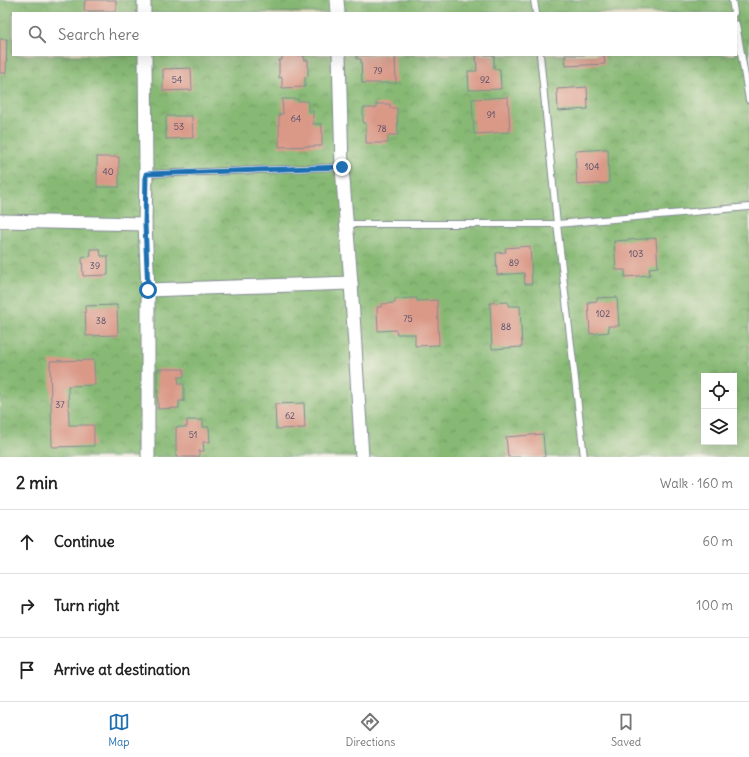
<!DOCTYPE html>
<html lang="en">
<head>
<meta charset="utf-8">
<style>
	:root { --surface:#fff; --page:#f6f6f6; --text:#222; --muted:#767676; --line:#e0e0e0; --accent:#1f6fb2 }
	body { margin:0; font-family:Delius,sans-serif; background:var(--page); color:var(--text) }
	.controls { position:absolute; right:12px; bottom:12px; display:grid; overflow:hidden; border-radius:0px; box-shadow:0 4px 16px #0002 }
	.controls button { width:36px; height:36px; display:grid; place-items:center; padding:0; border:0; border-bottom:1px solid var(--line); background:var(--surface); color:var(--text); font:20px sans-serif }
	.stop { position:absolute; width:12px; height:12px; margin:-9px; border:3px solid #1f6fb2; border-radius:50%; background:#fff }
	.stop.end { background:#1f6fb2; border-color:#fff; box-shadow:0 1px 4px #0008 }
	.list { margin:0; padding:0; list-style:none }
	h2 { display:flex; justify-content:space-between; align-items:center; height:52px; margin:0; padding:0 16px; font-size:17px }
	h2 small { font-size:13px; font-weight:400; color:var(--muted) }
	.list li { display:grid; grid-template-columns:26px 1fr auto; gap:12px; align-items:center; box-sizing:border-box; height:64px; padding:0 16px; border-top:1px solid var(--line) }
	.list b { display:block; font-size:15px; white-space:nowrap }
	.list em { font-size:13px; font-style:normal; color:var(--muted) }
	.icon { flex:none; width:22px; height:22px; fill:none; stroke:currentColor; stroke-width:2; stroke-linecap:round; stroke-linejoin:round }
	.map { position:relative; flex:none; width:749px; height:457px; overflow:hidden }
	.search { position:absolute; background:var(--surface); box-shadow:0 4px 16px #0002; left:12px; right:12px; top:12px; height:44px; display:flex; align-items:center; gap:10px; box-sizing:border-box; padding:0 14px; border-radius:0px; color:var(--muted); font-size:15px }
	.sheet { height:244px; background:var(--surface) }
	nav { display:flex; justify-content:space-around; align-items:center; box-sizing:border-box; height:56px; border-top:1px solid var(--line); background:var(--surface); font-size:11px; color:var(--muted) }
	nav a { display:grid; justify-items:center; gap:2px }
	nav .on { color:var(--accent) }
	.map>svg:first-child { display:block }
	.forest { fill:url(#forest-crowns); stroke:#517469; fill-rule:evenodd }
	.building { fill:#da9887 }
	.lines { fill:none; stroke-linecap:round; stroke-linejoin:round }
	.service-casing { stroke:#838a92; stroke-width:8 }
	.minor-casing { stroke:#838a92; stroke-width:15 }
	.service { stroke:#fff; stroke-width:6 }
	.minor { stroke:#fff; stroke-width:13 }
	.route { stroke:#1f6fb2; stroke-width:5 }
	.labels { text-anchor:middle; stroke-width:3; stroke-linejoin:round; paint-order:stroke }
	.number-label { font-size:9px; fill:#4b4968 }
</style>
</head>
<body>
<div class="map">
<svg width="749" height="457" viewBox="0 0 749 457">
	<defs>
		<pattern id="forest-crowns" width="20" height="18" patternUnits="userSpaceOnUse"><rect width="20" height="18" fill="#87b974"/><path d="M2 6a3 3 0 1 1 6 0M12 15a3 3 0 1 1 6 0" fill="none" stroke="#6e9762"/></pattern>
	</defs>
	<rect width="100%" height="100%" fill="#f7f3e8"/>
	<filter id="ink" filterUnits="userSpaceOnUse"><feTurbulence type="fractalNoise" baseFrequency=".025" numOctaves="2"/><feDisplacementMap in="SourceGraphic" scale="8" xChannelSelector="R" yChannelSelector="G"/><feConvolveMatrix kernelMatrix="1 2 1 2 8 2 1 2 1" color-interpolation-filters="sRGB"/></filter>
	<filter id="wash" filterUnits="userSpaceOnUse"><feTurbulence type="fractalNoise" baseFrequency=".012" numOctaves="4" result="noise"/><feDisplacementMap in="SourceGraphic" scale="16" xChannelSelector="R" yChannelSelector="G"/><feGaussianBlur stdDeviation="0.9" result="paint"/><feColorMatrix in="noise" values="0 0 0 0 0 0 0 0 0 0 0 0 0 0 0 0 0 1.4 0 .05"/><feComposite in="paint" operator="in"/></filter>
	<g filter="url(#wash)">
		<rect width="100%" height="100%" fill="#ebe4c6"/>
		<path class="forest" d="M0 0H749V457H0ZM13 13H736V55H13ZM704 376H734V442H704Z"/>
		<g id="blocks">
			<g class="building">
				<path d="M85 0H116V11H84Z"/>
				<path d="M0 39H7L6 73H0Z"/>
				<path d="M282 55H304V60H308V76L305 77V87L282 88V77L279 78V60H282Z"/>
				<path d="M357 55H395L396 83H362L361 59H357Z"/>
				<path d="M476 55H494V69H500L501 89 469 90 468 71H477Z"/>
				<path d="M565 55H604L605 64 566 66Z"/>
				<path d="M191 68 192 90 163 91V69Z"/>
				<path d="M587 87 588 109 558 111 557 89Z"/>
				<path d="M508 97 510 132 474 134 472 99Z"/>
				<path d="M282 99H298V101H308V111H313V124H322V146L279 147V114H283Z"/>
				<path d="M376 104H390V108H397L398 135H388V143H366V123H363V108H376Z"/>
				<path d="M166 116H192L193 138 166 139Z"/>
				<path d="M608 149 609 183 577 185 575 151Z"/>
				<rect x="97" y="157" width="22" height="30"/>
				<path d="M656 238 658 267 649 268 650 275 625 277V270H616L614 241Z"/>
				<path d="M530 246 532 284H525L524 273 497 275 496 253 506 252 505 248Z"/>
				<path d="M90 249H100L101 256H108V275L83 276 82 257 91 256Z"/>
				<path d="M617 297 619 326H608L609 332 590 334 588 302 597 301V298Z"/>
				<path d="M417 298V301L437 300 439 345 415 346V334H397L396 330 378 331 377 307H381V304L395 303V299Z"/>
				<path d="M508 302V306H520L522 347 492 349 490 303Z"/>
				<path d="M117 305 118 335 86 336 85 306Z"/>
				<path d="M94 360 95 385 68 386 69 425H94V446L52 447 50 361Z"/>
				<path d="M157 369H184V377H178L179 384H184V401H179V408L158 409Z"/>
				<path d="M304 403 305 428 276 429 275 404Z"/>
				<path d="M187 420H203V427H209L210 442H203L204 451H199V457H176V427H187Z"/>
				<path d="M543 434 545 457H508L506 437Z"/>
			</g>
		</g>
	</g>
	<g filter="url(#ink)">
		<use href="#blocks" fill-opacity="0" stroke="#838a92" stroke-width="1"/>
		<g class="lines">
			<g class="service-casing">
				<g id="service">
					<path d="M534 0 536 13"/>
					<path d="M732 0 734 13"/>
					<path d="M736 24 749 100"/>
					<path d="M540 55 557 224 584 457"/>
					<path d="M146 174 342 167"/>
					<path d="M346 224H557L749 207"/>
				</g>
			</g>
			<g class="minor-casing">
				<g id="minor">
					<path d="M144 0V13"/>
					<path d="M337 0 338 13"/>
					<path d="M145 55 146 174 145 224 148 290V457"/>
					<path d="M339 55 342 167 351 283 362 457"/>
					<path d="M0 221 145 224"/>
					<path d="M148 290 351 283"/>
				</g>
			</g>
			<use href="#service" class="service"/>
			<use href="#minor" class="minor"/>
		</g>
	</g>
	<g class="lines" filter="url(#ink)">
		<path class="route" d="M148 290 145 224 146 174 342 167"/>
	</g>
	<g class="labels">
		<g class="number-label">
			<text x="378" y="74">79</text>
			<text x="177" y="83">54</text>
			<text x="485" y="83">92</text>
			<text x="491" y="118">91</text>
			<text x="296" y="122">64</text>
			<text x="179" y="130">53</text>
			<text x="382" y="132">78</text>
			<text x="592" y="170">104</text>
			<text x="108" y="175">40</text>
			<text x="636" y="257">103</text>
			<text x="514" y="266">89</text>
			<text x="95" y="269">39</text>
			<text x="603" y="317">102</text>
			<text x="408" y="322">75</text>
			<text x="101" y="324">38</text>
			<text x="506" y="330">88</text>
			<text x="60" y="408">37</text>
			<text x="290" y="419">62</text>
			<text x="193" y="438">51</text>
		</g>
	</g>
</svg>
<div class="controls">
<button><svg class="icon" aria-label="locate" viewBox="0 0 24 24"><circle cx="12" cy="12" r="6"/><path d="M12 2v4M12 18v4M2 12h4M18 12h4"/></svg></button>
<button><svg class="icon" aria-label="layers" viewBox="0 0 24 24"><path d="M12 4l9 5-9 5-9-5zM3 14l9 5 9-5"/></svg></button>
</div>
<div class="stop" style="left:148px;top:290px"></div>
<div class="stop end" style="left:342px;top:167px"></div>
<div class="search"><svg class="icon" aria-label="search" viewBox="0 0 24 24"><circle cx="10" cy="10" r="6"/><path d="M15 15l6 6"/></svg>Search here</div>
</div>
<section class="sheet">
<h2>2 min<small>Walk · 160 m</small></h2>
<ul class="list">
<li><svg class="icon" aria-label="ahead" viewBox="0 0 24 24"><path d="M12 20V5M6 11l6-6 6 6"/></svg><div><b>Continue</b></div><em>60 m</em></li>
<li><svg class="icon" aria-label="right" viewBox="0 0 24 24"><path d="M7 20v-9h11M14 6l5 5-5 5"/></svg><div><b>Turn right</b></div><em>100 m</em></li>
<li><svg class="icon" aria-label="arrive" viewBox="0 0 24 24"><path d="M6 21V4h12l-3 4 3 4H6"/></svg><div><b>Arrive at destination</b></div></li>
</ul>
</section>
<nav>
<a class="on"><svg class="icon" aria-label="map" viewBox="0 0 24 24"><path d="M3 6l6-2 6 2 6-2v14l-6 2-6-2-6 2zM9 4v14M15 6v14"/></svg>Map</a>
<a><svg class="icon" aria-label="directions" viewBox="0 0 24 24"><path d="M12 3l9 9-9 9-9-9zM9 14v-3h6M13 9l2 2-2 2"/></svg>Directions</a>
<a><svg class="icon" aria-label="saved" viewBox="0 0 24 24"><path d="M7 4h10v16l-5-4-5 4z"/></svg>Saved</a>
</nav>
</body>
</html>
